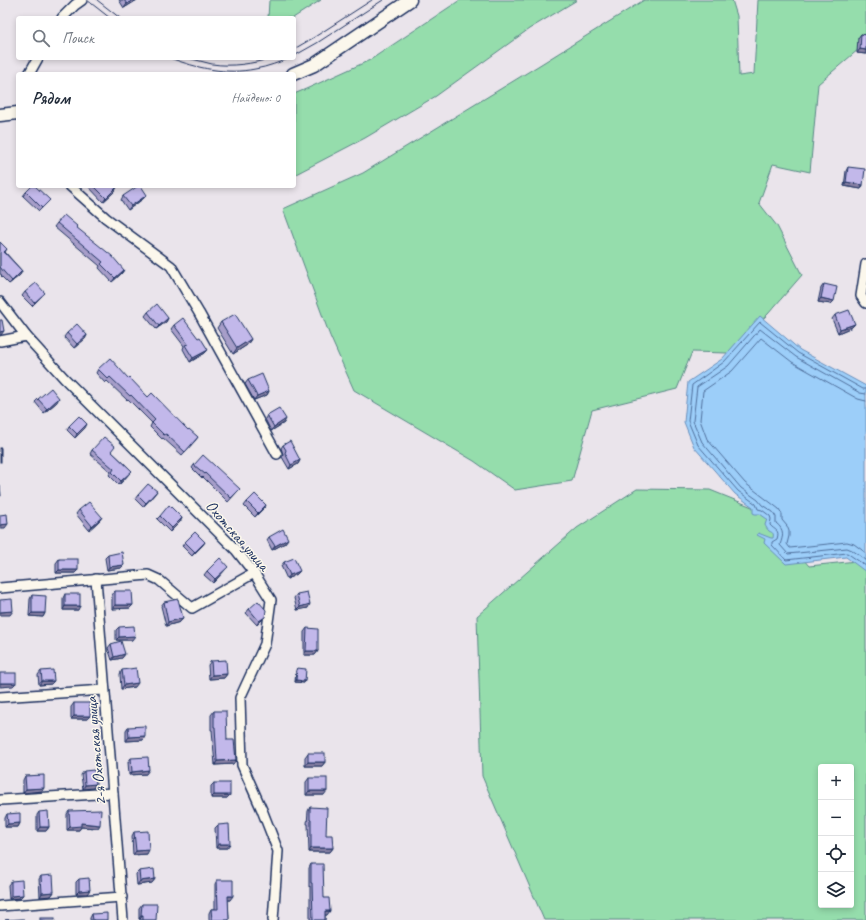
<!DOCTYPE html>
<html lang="ru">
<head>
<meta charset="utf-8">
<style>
	:root { --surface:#fff; --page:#f6f6f7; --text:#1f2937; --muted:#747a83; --line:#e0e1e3 }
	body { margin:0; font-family:Caveat,sans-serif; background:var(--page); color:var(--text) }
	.controls { position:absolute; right:12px; bottom:12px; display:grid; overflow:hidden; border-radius:4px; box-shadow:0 2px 6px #0003 }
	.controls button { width:36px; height:36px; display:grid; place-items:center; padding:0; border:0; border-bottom:1px solid var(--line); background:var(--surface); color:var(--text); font:20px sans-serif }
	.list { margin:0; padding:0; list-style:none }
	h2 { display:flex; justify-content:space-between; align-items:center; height:52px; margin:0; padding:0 16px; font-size:17px }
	h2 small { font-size:13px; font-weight:400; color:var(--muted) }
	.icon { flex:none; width:22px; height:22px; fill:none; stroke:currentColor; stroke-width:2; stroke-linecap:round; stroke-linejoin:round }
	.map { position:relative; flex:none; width:866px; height:920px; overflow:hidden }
	.search { position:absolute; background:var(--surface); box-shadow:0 2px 6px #0003; left:16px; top:16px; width:280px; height:44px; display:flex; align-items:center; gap:10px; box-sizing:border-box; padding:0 14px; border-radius:4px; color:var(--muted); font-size:15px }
	.panel { position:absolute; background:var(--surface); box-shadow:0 2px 6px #0003; left:16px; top:72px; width:280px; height:116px; border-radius:4px }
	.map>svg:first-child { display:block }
	.green { fill:#95ddac; stroke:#588685; fill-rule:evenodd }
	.water { fill:#9ccef9; stroke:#688ebb }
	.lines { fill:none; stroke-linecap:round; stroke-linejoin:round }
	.shore { stroke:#4f6f9c; stroke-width:1 }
	.minor-casing { stroke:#1b2f5e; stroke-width:12 }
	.secondary-casing { stroke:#1b2f5e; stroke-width:15 }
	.minor { stroke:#fbf7ec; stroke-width:9 }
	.secondary { stroke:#fbf7ec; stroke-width:12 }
	.tram { stroke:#1b2f5e; stroke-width:1 }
	.wall { fill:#a79ec9; stroke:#1b2f5e }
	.shaded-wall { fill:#8881a4; stroke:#1b2f5e }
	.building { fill:#c2b8ea; stroke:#1b2f5e }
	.labels { text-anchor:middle; stroke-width:3; stroke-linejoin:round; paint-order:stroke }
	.street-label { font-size:16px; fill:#1b2f5e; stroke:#fbf7ec }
</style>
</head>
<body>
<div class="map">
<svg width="866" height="920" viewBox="0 0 866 920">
	<rect width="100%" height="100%" fill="#eae4eb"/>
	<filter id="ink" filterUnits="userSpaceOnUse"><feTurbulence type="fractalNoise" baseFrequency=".025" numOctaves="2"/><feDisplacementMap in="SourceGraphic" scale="8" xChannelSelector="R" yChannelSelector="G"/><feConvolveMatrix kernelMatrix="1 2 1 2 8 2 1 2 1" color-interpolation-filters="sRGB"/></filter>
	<g filter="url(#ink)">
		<g class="green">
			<path d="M270 0H321L293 18H268L269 1Z"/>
			<path d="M460 0H577L529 29 436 96 365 138 294 175V94L306 89 370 60Z"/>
			<path d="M644 0H732L737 16 739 76 754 74 758 0H866V43L818 84 810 172 773 164 759 203 777 226 802 275 768 314 727 353 692 352 677 389 592 410 572 481 515 490 474 461 354 390 330 336 283 209 363 173 538 66Z"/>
			<path d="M637 489 710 490 762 511 809 566 866 560V920H544L482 776 477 616 577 528ZM821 767H851V905H821Z"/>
		</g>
		<path class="water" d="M760 316 800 350 866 386V572L846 557 786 564 764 543 765 539 757 535 758 533 771 538H773C774 533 773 533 769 531 767 529 766 527 765 525L767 519 760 514H755L753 513V507L735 494 694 447 684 422 688 382 722 359Z"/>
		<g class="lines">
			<g class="shore">
				<path d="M866 389H863L798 353 760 322 724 362 692 385 688 421 698 445 738 491 756 504 758 509 762 510 770 516 771 519 770 525C775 531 780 529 777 539L772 542V545L786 560 847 553 866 566"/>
				<path d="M866 394 860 393 796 357 760 329 728 366 697 387 693 421 702 442 741 488 758 500 762 505 773 512 776 517V523C785 530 783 536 780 545L788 554 847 548 852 550 866 560"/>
				<path d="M866 401 858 399 792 362 761 338 732 371 703 391 700 420 707 439 745 483 779 509 782 514V520L787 526 789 531V536L787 544 790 548 847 542 854 544 866 553"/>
			</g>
			<g class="minor-casing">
				<g id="minor">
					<path d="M62 18 75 5 82 0"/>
					<path d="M29 74 38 58"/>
					<path d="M70 186 106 218 171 266 199 313 277 454"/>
					<path d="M866 264 861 296 866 303"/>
					<path d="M0 302 26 336 64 378 236 550 254 573 271 600 265 644 240 698 242 765 262 810 278 851 273 920"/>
					<path d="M0 341 26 336"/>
					<path d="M96 579 123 920"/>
					<path d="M0 588 148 575 159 580 192 608 254 573"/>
					<path d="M0 697 104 690"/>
					<path d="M1 800 113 793"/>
					<path d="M0 906 122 897"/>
				</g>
			</g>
			<g class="secondary-casing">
				<g id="secondary">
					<path d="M293 74 314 65 410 0"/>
					<path d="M0 115 18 113"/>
				</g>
			</g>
			<use href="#minor" class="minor"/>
			<use href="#secondary" class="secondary"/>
			<g class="tram">
				<path d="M87 0 110 18"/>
				<path d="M97 0 120 18"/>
				<path d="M294 49 313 38 372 0"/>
				<path d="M294 56 317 43 383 0"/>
				<path d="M170 58C197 68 226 75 255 69 268 67 279 62 291 58"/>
				<path d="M188 58C196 60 204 62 212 64 231 67 253 64 271 58"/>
			</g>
		</g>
		<g class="wall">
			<path d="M119 0H137L124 8Z"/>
			<path d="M861 34 866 35V54L857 53 858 38Z"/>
			<path d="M848 167 863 185 861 189 844 186 846 171Z"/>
			<path d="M88 186H116L115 191 103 202Z"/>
			<path d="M26 192 50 200 39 211 23 196Z"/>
			<path d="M123 196 144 198 128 210 121 200Z"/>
			<path d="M57 223 76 227 122 273 112 282 99 268 100 266 54 227Z"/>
			<path d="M0 242 7 249 5 252 22 271 20 275 9 284 1 276 2 275 0 274Z"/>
			<path d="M824 284 831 304 818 302 821 288Z"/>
			<path d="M25 292 42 296 32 306 22 296Z"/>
			<path d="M148 312 168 318 166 322 156 329 145 316Z"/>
			<path d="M835 315 855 324 852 327 838 333 832 319Z"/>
			<path d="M221 322 251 339 247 345 233 354 217 328Z"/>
			<path d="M174 325 205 353 190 362 183 349 184 346 171 329Z"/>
			<path d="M67 333 87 335 85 339 74 348 64 337Z"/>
			<path d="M98 369 128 378 148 397 188 430 198 437 195 441 182 455 163 438 162 439 150 427 152 423 128 399 127 400 107 381 105 383 96 373Z"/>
			<path d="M248 380 269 391 267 395 254 400 245 384Z"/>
			<path d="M38 399 57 402 44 413 35 402Z"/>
			<path d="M267 415 284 423 271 431 265 419Z"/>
			<path d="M69 426 85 428 75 438 67 430Z"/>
			<path d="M283 445 300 460 298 464 289 469 282 457 283 454 281 448Z"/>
			<path d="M92 450 111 451 132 471 129 474 119 485 109 475 111 472 90 454Z"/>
			<path d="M194 465 237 492 228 502 203 477 202 478 192 468Z"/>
			<path d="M138 495H154L143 507 135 499Z"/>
			<path d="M247 502 266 505 264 508 255 517 244 506Z"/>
			<path d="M79 510 102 517 99 521 89 530 76 514Z"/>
			<path d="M160 516 182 518 180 522 170 532 157 519Z"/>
			<path d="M269 537 285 543 272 550 267 540Z"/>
			<path d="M185 542H205L202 546 192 556 182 546Z"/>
			<path d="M108 555 121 568 107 570 105 558Z"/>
			<path d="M59 559 75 573H56V563Z"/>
			<path d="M284 562 297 574 287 579 281 566Z"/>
			<path d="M228 567 225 570 213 583 204 575 207 571Z"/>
			<path d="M115 591 130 608 112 609V595Z"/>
			<path d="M65 594 78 610H63V598Z"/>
			<path d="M297 594 308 608 297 610 294 598Z"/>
			<path d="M32 595 45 613 43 617 29 616 30 599Z"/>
			<path d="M164 602 183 618 180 622 166 626 161 606Z"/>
			<path d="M249 609 262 620 257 625 246 613Z"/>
			<path d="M119 627 132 640H116V630Z"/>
			<path d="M307 628 318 651 315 655H304V632Z"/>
			<path d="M111 644 125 654 122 658 112 660 108 648Z"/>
			<path d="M211 661 227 674 224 678 209 679 208 665Z"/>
			<path d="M297 668 304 683 295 682 296 670Z"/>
			<path d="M122 670 135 687 121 689 120 674Z"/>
			<path d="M41 671 51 684 39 685 38 675Z"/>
			<path d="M74 703 87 719H71V707Z"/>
			<path d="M214 711 227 740 233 764 215 765 212 730H211V715Z"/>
			<path d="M128 727 145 736 143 740 126 741V730Z"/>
			<path d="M308 753 325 762 322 766H305V757Z"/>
			<path d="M131 758 146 774 129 775 128 762Z"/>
			<path d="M84 771 96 784 93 788 83 789 81 775Z"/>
			<path d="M25 776 42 791 23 793V780Z"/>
			<path d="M309 778 324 795H306V782Z"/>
			<path d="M214 783 230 795 227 798H211V786Z"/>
			<path d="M310 807 333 848 330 852H309L308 824H307L308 811Z"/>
			<path d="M69 811 98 828 81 827 79 830H67V814Z"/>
			<path d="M39 812 49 827 46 831H37V815Z"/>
			<path d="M7 814 20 823 18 827H5V818Z"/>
			<path d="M218 825 227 848H216L215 828Z"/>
			<path d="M134 832 147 854 133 855 132 836Z"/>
			<path d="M311 864 324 898 327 915H325V920H310V886L309 887V868Z"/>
			<path d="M139 871 155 879 152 883 137 885 136 874Z"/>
			<path d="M41 876 54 892 51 896 40 897 39 879Z"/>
			<path d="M79 879 87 894H76V882Z"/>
			<path d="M217 880 230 900H228L229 920H209V913L211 909H215V884Z"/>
			<path d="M11 881 23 895 20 898 9 899 8 885Z"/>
			<path d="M142 904 156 920H140V919H139V908Z"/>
			<path d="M92 914 107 920H90V918Z"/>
		</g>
		<g class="shaded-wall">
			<path d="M133 0H137L124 8 127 4Z"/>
			<path d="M860 49 866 50V54L857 53Z"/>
			<path d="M846 182 863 185 861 189 844 186Z"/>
			<path d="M117 187 115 191 103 202 106 198Z"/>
			<path d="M147 195 144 198 128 210 131 206Z"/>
			<path d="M124 270 122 273 112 282 115 278Z"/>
			<path d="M22 271 20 275 9 284Z"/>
			<path d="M821 298 834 301 831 304 818 302Z"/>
			<path d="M168 318 166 322 156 329 159 326Z"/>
			<path d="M855 324 852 327 838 333 840 329Z"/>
			<path d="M4 331 1 335H0V332Z"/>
			<path d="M87 335 85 339 74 348 77 344Z"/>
			<path d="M251 339 247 345 233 354 237 348Z"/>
			<path d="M208 350 205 353 190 362 193 358Z"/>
			<path d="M269 391 267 395 254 400 257 396Z"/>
			<path d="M59 398 57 402 44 413 47 409Z"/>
			<path d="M286 419 284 423 271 431 274 427Z"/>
			<path d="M87 424 85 428 75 438 77 434Z"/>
			<path d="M300 460 298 464 289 469 291 465Z"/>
			<path d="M132 471 129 474 119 485 121 481Z"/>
			<path d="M157 491 154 495 143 507 146 503Z"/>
			<path d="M266 505 264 508 255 517 258 513Z"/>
			<path d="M102 517 99 521 89 530 92 526Z"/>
			<path d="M182 518 180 522 170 532 172 528Z"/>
			<path d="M8 524 5 528H0V525Z"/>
			<path d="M288 539 285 543 272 550 275 546Z"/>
			<path d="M205 542 202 546 192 556 195 552Z"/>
			<path d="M124 565 121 568 107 570 109 567Z"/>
			<path d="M228 567 225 570 213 583 215 579Z"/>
			<path d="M59 570H78L75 573H56Z"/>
			<path d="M300 571 297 574 287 579 290 575Z"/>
			<path d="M310 604 308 608 297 610 300 607Z"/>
			<path d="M115 605H133L130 608 112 609Z"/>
			<path d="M65 606H80L78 610H63Z"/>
			<path d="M13 611 10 615H0V612Z"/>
			<path d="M32 613H45L43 617 29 616Z"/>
			<path d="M265 617 257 625 259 621Z"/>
			<path d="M183 618 180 622 166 626 168 622Z"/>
			<path d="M135 636 132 640H116L119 637Z"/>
			<path d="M306 651H318L315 655H304Z"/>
			<path d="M125 654 122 658 112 660 114 657Z"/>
			<path d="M227 674 224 678 209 679 212 675Z"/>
			<path d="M296 680 305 681 304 683 295 682Z"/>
			<path d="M42 681H54L51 684 39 685Z"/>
			<path d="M0 683H16L13 686 0 687Z"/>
			<path d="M138 683 135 687 121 689 124 685Z"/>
			<path d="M74 716H90L87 719H71Z"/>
			<path d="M145 736 143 740 126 741 129 737Z"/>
			<path d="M236 760 233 764 215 765 217 761Z"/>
			<path d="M308 762H325L322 766H305Z"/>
			<path d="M149 770 146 774 129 775 132 772Z"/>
			<path d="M96 784 93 788 83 789 85 785Z"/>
			<path d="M44 788 42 791 23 793 26 789Z"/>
			<path d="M309 791H327L324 795H306Z"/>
			<path d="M214 795H230L227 798H211Z"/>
			<path d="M20 823 18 827H5L8 824Z"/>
			<path d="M81 823 100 825 98 828 81 827 79 830H67L70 827Z"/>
			<path d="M40 827H49L46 831H37Z"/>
			<path d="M218 844H230L227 848H216Z"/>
			<path d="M311 848H333L330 852H309Z"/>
			<path d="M149 850 147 854 133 855 136 851Z"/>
			<path d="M155 879 152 883 137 885 140 881Z"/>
			<path d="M90 890 87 894H76L79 891Z"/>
			<path d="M54 892 51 896 40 897 42 893Z"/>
			<path d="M23 895 20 898 9 899 11 896Z"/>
			<path d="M228 896H233L230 900H226Z"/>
			<path d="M325 911H330L327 915H323Z"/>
			<path d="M141 915H143L140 919H139Z"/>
		</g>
		<g class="building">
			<path d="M124 0H133L127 4Z"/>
			<path d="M861 34 866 35V50L860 49Z"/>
			<path d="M848 167 865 169 863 185 846 182Z"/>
			<path d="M32 186H35L50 200 42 208 26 192Z"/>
			<path d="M94 186H116L117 187 106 198Z"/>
			<path d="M138 186H141L147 195 131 206 123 196Z"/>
			<path d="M64 215 77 226 76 227 112 256 124 270 115 278 101 264 103 262 57 223Z"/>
			<path d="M0 242 7 249 4 252 22 271 12 281 4 272 0 267Z"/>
			<path d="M36 283 45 293 34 303 25 292Z"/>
			<path d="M824 284 837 287 834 301 821 298Z"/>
			<path d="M157 304 168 318 159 326 148 312Z"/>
			<path d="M849 310 855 324 840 329 835 315Z"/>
			<path d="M235 314 251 339 237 348 221 322Z"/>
			<path d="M183 318 198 338 200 337 208 350 193 358 185 345 188 344 174 325Z"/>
			<path d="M0 320H2L4 331 0 332Z"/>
			<path d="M77 324 87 335 77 344 67 333Z"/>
			<path d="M110 358 128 378 129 377 148 397 152 393 188 430 189 429 198 437 185 452 166 434 164 435 152 423 155 420 131 395 130 396 110 377 108 379 98 369Z"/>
			<path d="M262 374 269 391 257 396 248 380Z"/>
			<path d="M51 388 59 398 47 409 38 399Z"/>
			<path d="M279 408 286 419 274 427 267 415Z"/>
			<path d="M79 416 87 424 77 434 69 426Z"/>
			<path d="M104 437 115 446 111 451 132 471 121 481 112 472 114 469 92 450Z"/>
			<path d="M290 441 300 460 291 465 285 453 286 450 283 445Z"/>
			<rect x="0" y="448" width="1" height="14"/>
			<path d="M203 455 240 489 231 498 205 473V474L194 465Z"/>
			<path d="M148 484 157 491 146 503 138 495Z"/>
			<path d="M0 485 1 496H0Z"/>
			<path d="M255 494 266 505 258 513 247 502Z"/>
			<path d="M89 502 102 517 92 526 79 510Z"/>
			<path d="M169 505 182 518 172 528 160 516Z"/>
			<path d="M7 514 8 524 0 525V515Z"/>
			<path d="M283 529 288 539 275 546 269 537Z"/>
			<path d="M195 532 205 542 195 552 185 542Z"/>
			<path d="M122 552 124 565 109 567 108 555Z"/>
			<path d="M220 558 228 567 215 579 207 571Z"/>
			<path d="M294 558 300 571 290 575 284 562Z"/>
			<rect x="59" y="559" width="19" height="11"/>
			<path d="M115 591H132L133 605H115Z"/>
			<path d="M307 592 310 604 300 607 297 594Z"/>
			<rect x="65" y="594" width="15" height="12"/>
			<path d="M32 595 46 596 45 613H32Z"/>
			<path d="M12 599 13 611 0 612V600Z"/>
			<path d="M178 599 183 618 168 622 164 602Z"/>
			<path d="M258 601 266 610 265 617 259 621 249 609Z"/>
			<path d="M134 626 135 636 119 637V627Z"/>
			<path d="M307 628 318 629V651H306Z"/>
			<path d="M121 641 125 654 114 657 111 644Z"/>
			<path d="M226 660 227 674 212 675 211 661Z"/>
			<path d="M136 668 138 683 124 685 122 670Z"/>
			<path d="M297 668 306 669 305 681 296 680Z"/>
			<path d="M53 670 54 681H42L41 671Z"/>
			<rect x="0" y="673" width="16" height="10"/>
			<rect x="74" y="703" width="16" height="13"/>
			<path d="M214 711H226L227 740H234L236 760 217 761 215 727H214Z"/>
			<path d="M145 726V736L129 737 128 727Z"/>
			<rect x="308" y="753" width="17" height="9"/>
			<path d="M148 757 149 770 132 772 131 758Z"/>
			<path d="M94 770 96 784 85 785 84 771Z"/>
			<path d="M44 775V788L26 789 25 776Z"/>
			<rect x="309" y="778" width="18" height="13"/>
			<rect x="214" y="783" width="16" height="12"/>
			<path d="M310 807 327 808 326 835H332L333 848H311V820H310Z"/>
			<path d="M101 810 100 825 81 823V826L70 827 69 811Z"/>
			<path d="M48 811 49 827H40L39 812Z"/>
			<path d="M20 813V823L8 824 7 814Z"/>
			<path d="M229 824 230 844H218V825Z"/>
			<path d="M148 831 149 850 136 851 134 832Z"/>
			<path d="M311 864H323L324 898H329L330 911H325V920H313L312 883H311Z"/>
			<path d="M154 869 155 879 140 881 139 871Z"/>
			<path d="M53 875 54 892 42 893 41 876Z"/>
			<path d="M89 878 90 890 79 891V879Z"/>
			<path d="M22 880 23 895 11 896V881Z"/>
			<path d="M217 880H233V896H228L229 920H212L211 909H218Z"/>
			<path d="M142 904H157L156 920H143V915H141Z"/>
			<path d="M107 913V920H93L92 914Z"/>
			<rect x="40" y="918" width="15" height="2"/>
			<path d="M23 919V920H5Z"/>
		</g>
	</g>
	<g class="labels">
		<g class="street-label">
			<text transform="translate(238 535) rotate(49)" y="6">Охотская улица</text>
			<text transform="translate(95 751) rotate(-95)" y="6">2-я Охотская улица</text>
		</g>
	</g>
</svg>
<div class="controls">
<button>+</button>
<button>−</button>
<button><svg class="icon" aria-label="locate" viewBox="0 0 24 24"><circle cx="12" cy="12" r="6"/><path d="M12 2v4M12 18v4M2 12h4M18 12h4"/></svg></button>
<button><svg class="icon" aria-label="layers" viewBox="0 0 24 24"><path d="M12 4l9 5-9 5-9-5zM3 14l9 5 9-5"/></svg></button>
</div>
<div class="search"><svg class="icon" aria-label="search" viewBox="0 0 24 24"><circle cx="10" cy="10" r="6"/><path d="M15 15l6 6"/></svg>Поиск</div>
<section class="panel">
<h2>Рядом<small>Найдено: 0</small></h2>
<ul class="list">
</ul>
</section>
</div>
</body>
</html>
